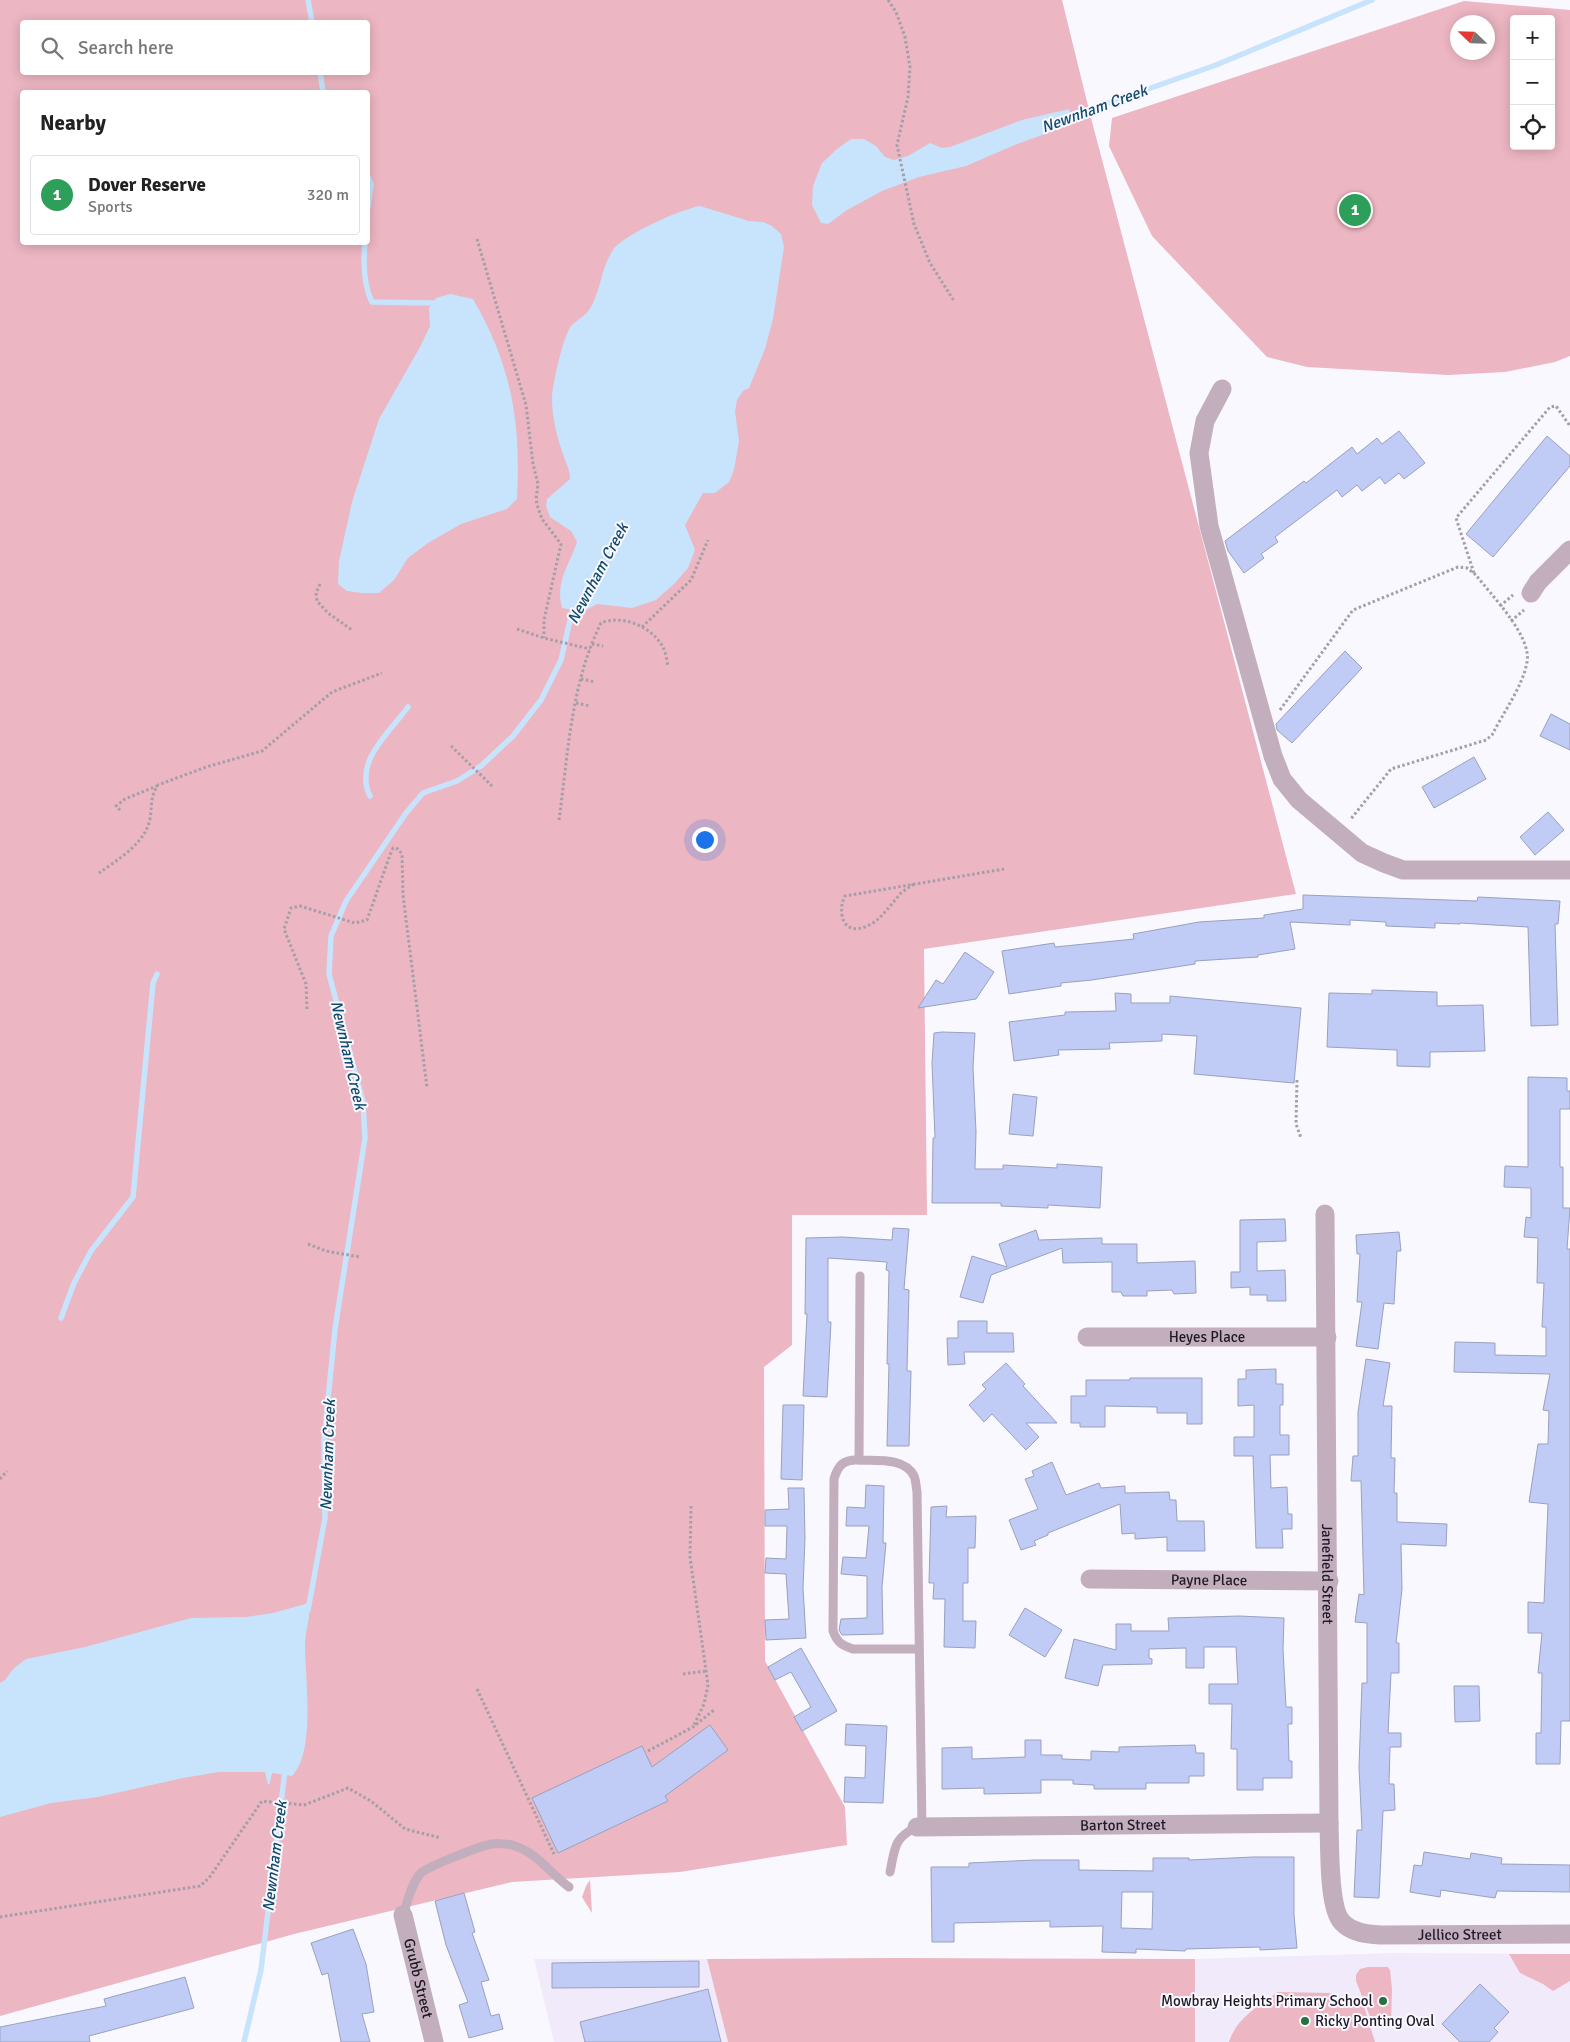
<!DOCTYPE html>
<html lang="en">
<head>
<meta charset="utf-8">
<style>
	:root { --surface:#fff; --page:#f2f2f2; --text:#222; --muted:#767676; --line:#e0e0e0; --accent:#2563eb }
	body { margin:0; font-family:Signika,sans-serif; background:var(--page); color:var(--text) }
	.controls { position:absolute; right:15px; top:15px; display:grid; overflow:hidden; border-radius:5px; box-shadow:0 2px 12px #0003 }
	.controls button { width:45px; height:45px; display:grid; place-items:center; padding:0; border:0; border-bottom:1px solid var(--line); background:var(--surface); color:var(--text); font:25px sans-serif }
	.compass { position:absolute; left:1450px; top:15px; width:45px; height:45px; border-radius:50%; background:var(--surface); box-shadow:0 2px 12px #0003; rotate:293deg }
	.you { position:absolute; left:704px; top:839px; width:18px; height:18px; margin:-12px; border:4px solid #fff; border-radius:50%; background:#1a73e8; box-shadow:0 0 0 8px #1a73e833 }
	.badge { display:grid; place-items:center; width:32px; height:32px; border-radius:50%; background:var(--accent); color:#fff; font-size:16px; font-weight:700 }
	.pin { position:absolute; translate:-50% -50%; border:2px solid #fff; box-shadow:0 1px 5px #0006 }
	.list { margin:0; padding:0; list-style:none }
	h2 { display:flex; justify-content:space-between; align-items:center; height:65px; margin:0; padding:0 20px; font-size:21px }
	h2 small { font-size:16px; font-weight:400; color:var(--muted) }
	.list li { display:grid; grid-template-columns:32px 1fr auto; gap:15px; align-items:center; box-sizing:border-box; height:80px; margin:0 10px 10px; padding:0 10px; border:1px solid var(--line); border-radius:5px }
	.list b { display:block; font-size:19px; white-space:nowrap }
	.list p { margin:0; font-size:16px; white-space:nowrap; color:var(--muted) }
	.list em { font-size:16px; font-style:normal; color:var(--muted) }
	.icon { flex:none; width:28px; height:28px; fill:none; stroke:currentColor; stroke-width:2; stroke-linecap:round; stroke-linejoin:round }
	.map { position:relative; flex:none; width:1570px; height:2042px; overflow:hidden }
	.search { position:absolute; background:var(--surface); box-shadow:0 2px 12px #0003; left:20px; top:20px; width:350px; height:55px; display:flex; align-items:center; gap:12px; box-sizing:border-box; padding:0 18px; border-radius:5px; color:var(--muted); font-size:19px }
	.panel { position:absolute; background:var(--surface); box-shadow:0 2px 12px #0003; left:20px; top:90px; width:350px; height:155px; border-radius:5px }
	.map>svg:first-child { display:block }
	.built { fill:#f0eafa }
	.green { fill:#ecb6c2; fill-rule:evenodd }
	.water { fill:#c7e4fc }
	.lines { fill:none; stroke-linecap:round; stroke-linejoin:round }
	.stream { stroke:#c7e4fc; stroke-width:5.5 }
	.building { fill:#c0ccf6; stroke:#98a1bf; fill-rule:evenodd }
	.path { stroke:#a39fa8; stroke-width:3; stroke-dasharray:2.5 2.5; stroke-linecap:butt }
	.service { stroke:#c3aebe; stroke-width:9 }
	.minor { stroke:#c3aebe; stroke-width:19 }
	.poi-dot { fill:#27713f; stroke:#faf8ff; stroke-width:2 }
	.labels { text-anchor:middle; stroke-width:4; stroke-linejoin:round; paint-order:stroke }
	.street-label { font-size:15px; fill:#1f1a26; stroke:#faf8ff }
	.poi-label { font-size:15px; fill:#1f1a26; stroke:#faf8ff; text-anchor:end }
	.water-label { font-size:16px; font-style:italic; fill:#104a6e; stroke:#faf8ff }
</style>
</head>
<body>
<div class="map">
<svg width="1570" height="2042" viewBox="0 0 1570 2042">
	<rect width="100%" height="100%" fill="#faf8ff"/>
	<g class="built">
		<path d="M1395 1953 1570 1954V2042H1195V1959Z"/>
		<path d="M534 1959H707L728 2042H554Z"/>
	</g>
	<g class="green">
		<path d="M0 0H1062L1091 118 1296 894 924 949 927 1215H792V1345L764 1367 765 1661 845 1807 847 1845 680 1872 512 1882 294 1934 0 2016ZM22 22H368V72H22ZM22 92H368V242H22Z"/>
		<path d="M1464 1 1570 10V356L1555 362 1505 372 1448 375 1307 367 1267 357 1152 236 1109 146 1112 118ZM1514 19H1551V146H1514ZM1458 22H1488V52H1458Z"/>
		<path d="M590 1880 592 1913 582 1897 586 1886Z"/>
		<path d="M1509 1954H1570V1981L1553 1991 1543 1984 1520 1973Z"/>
		<path d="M899 1958 1195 1959V2042H728L707 1959Z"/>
		<path d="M1368 1967H1388L1390 1970 1392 1989 1391 2021C1386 2026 1379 2026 1373 2024L1356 1981V1975L1360 1969Z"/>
		<path d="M1278 1992 1330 1993 1363 2003 1375 2042H1229C1236 2019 1259 2005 1278 1992Z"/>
	</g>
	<g class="water">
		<path d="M1069 109 1073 124 1017 144 966 166 919 177 882 191 847 210 828 224 821 223 812 205 813 186 822 163 837 149 851 139H864L876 146 885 157 894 160 908 156 930 143 942 148 950 147 1022 120Z"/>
		<path d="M700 206 749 221 763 222 772 226 781 234 784 247 773 319 765 349 749 388 743 391 737 400 735 411 739 441 734 470 729 482 715 493H703L685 525 695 550 688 568 675 583 656 600 632 608 597 604 583 612 562 608C555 581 569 566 577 542L571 531 550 517 546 506 547 499 570 479C570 469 566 464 563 454 557 437 552 417 552 398 552 386 564 332 572 325 579 318 585 317 591 307 601 289 601 268 613 250 623 235 681 209 700 206Z"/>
		<path d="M450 294 473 299C512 366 521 423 517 499L507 509 461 524 428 543 408 558 394 580 379 593H362L347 591 338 584 339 561 352 502 379 419 420 347 430 326 429 308 436 298Z"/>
		<path d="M309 1603C311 1618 305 1631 305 1645 305 1678 316 1751 292 1776L272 1773 270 1783 268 1785 265 1772H219L183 1778 98 1797 51 1803 0 1817V1683L5 1680 14 1668 26 1659 85 1647 191 1618 246 1617 273 1613Z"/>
	</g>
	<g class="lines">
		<g class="stream">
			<path d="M308 0 312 22"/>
			<path d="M320 72 323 92"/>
			<path d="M1063 119 1216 65 1372 0"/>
			<path d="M368 177 371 184 368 208"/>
			<path d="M365 242C363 263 363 284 372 302L433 303"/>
			<path d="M370 796C353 762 390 732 408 707"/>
			<path d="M61 1318 74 1283 91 1251 133 1197 153 983 157 974"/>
			<path d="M308 1610 325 1518 324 1439 335 1329 365 1138 363 1102 329 974 331 936 346 901 406 813 423 793 457 781 481 766 513 736 541 700 561 660 570 620 579 604"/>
			<path d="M244 2042 261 1970 285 1770"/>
		</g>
	</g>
	<g class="building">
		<path d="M1399 431 1425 463 1404 479 1399 473 1385 484 1380 477 1362 491 1357 485 1342 497 1337 490 1275 537 1278 542 1261 554 1264 558 1244 573 1228 551 1225 541 1304 481 1306 483 1352 447 1357 454 1377 438 1382 444Z"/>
		<path d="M1547 436 1570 456V466L1493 557 1466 534Z"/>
		<path d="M1345 651 1362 668 1292 743 1277 730 1276 724Z"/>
		<path d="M1551 714 1570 724V750L1540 736Z"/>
		<path d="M1474 757 1486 779 1434 808 1422 787Z"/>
		<path d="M1548 812 1564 830 1535 855 1520 837Z"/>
		<path d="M1303 895 1477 901 1478 897 1560 901 1558 924H1555L1558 1025 1531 1026 1528 927 1460 923V924L1435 923V928L1386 926V922L1350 920V925L1290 922 1295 949 1258 955V957L1195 961V964L1092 980 1061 983V986L1009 994 1002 951 1054 943 1055 947 1134 939 1133 934 1199 922 1264 918V915L1303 909Z"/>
		<path d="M965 952 994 972 976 999 918 1008 936 980 943 984Z"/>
		<path d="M1372 990 1437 992V1006L1483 1005 1485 1051 1430 1052V1067L1397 1066V1050L1327 1047 1329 993 1372 994Z"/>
		<path d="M1115 993 1131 994V1003H1170V996L1301 1008 1294 1083 1194 1074 1197 1036 1162 1034V1041L1109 1043 1110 1049 1058 1050 1059 1055 1014 1061 1009 1022 1065 1015V1012L1116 1011Z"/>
		<path d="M942 1032 975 1033 973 1067 976 1132 975 1169H1003V1165L1057 1168V1164L1102 1167 1100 1208 1048 1205V1208L1001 1206V1203H932L933 1138H935L932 1063 934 1033Z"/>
		<path d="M1528 1077 1567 1078V1091H1570V1109H1560V1167H1563V1208H1570L1567 1249H1570V1721H1561L1560 1764H1536V1733H1541L1542 1673H1538L1542 1633H1528V1602L1544 1603 1548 1504 1529 1502 1538 1444H1548L1549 1411 1543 1410 1550 1374 1454 1372 1455 1342 1495 1343V1355L1546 1356V1327H1542L1544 1283H1537L1538 1238 1524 1237 1526 1217 1531 1218V1188L1504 1187 1505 1166 1528 1167Z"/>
		<path d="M1013 1094 1037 1097 1033 1136 1009 1134Z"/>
		<path d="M1285 1219 1286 1241 1257 1242V1271L1285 1270 1286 1301H1267V1295H1250V1287L1231 1288V1272H1240V1220Z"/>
		<path d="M893 1228 909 1229 904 1289 909 1290 907 1371H911L909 1446H887L889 1364H887L889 1271 886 1270 887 1262 828 1258V1322H831L827 1397 803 1396 807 1314H805L806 1238 842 1237 892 1240Z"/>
		<path d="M1036 1230 1039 1240 1102 1238V1244H1137V1263L1195 1261 1196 1293 1174 1294 1172 1290 1147 1291V1296H1123L1121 1292H1112V1262L1063 1263 1062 1248 991 1275 983 1303 960 1297 972 1256 1007 1267 999 1244Z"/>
		<path d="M1399 1232 1401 1251H1397L1394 1304 1384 1303 1378 1349 1356 1346 1362 1302H1357L1360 1254H1357L1356 1235Z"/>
		<path d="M958 1321H987V1333H1013L1014 1352H964L965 1364 948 1365 947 1338H958Z"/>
		<path d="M1366 1359 1390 1363 1383 1406H1392L1391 1458H1395L1394 1493H1397V1522L1447 1524 1446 1546 1401 1544 1402 1589 1396 1643H1399V1673H1391L1388 1733H1401V1747H1390L1389 1784H1394L1395 1810 1383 1811 1379 1898 1354 1897 1357 1830H1362L1359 1767 1362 1683H1367V1623L1355 1622 1359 1594 1364 1595 1361 1481H1351L1353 1456H1358V1412Z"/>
		<path d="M1006 1363 1025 1384 1023 1386 1057 1423H1026L1039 1437 1026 1450 992 1414 984 1422 969 1405 986 1389 982 1385Z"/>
		<path d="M1276 1369V1384H1283V1405H1280V1435H1289V1455H1270L1271 1488 1287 1487 1288 1514H1292V1529H1282L1283 1548H1256L1253 1456H1234V1437H1254V1405L1238 1406V1379H1246V1370Z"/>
		<path d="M1130 1378H1202V1424H1187V1413H1157V1407L1105 1406V1427H1080V1423H1071V1396H1086V1380H1130Z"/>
		<path d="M783 1405H804L802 1480 781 1479Z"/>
		<path d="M1052 1462 1066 1495 1099 1483 1101 1488 1125 1486V1493L1169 1492 1170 1500H1176L1177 1521H1204L1205 1551H1167V1537L1135 1539V1533L1122 1534 1120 1504 1048 1533V1535L1034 1541 1036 1545 1021 1550 1009 1520 1038 1509 1025 1479 1034 1476 1032 1471Z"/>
		<path d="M866 1485 884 1486 883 1543H886L882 1587 883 1634 842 1635 839 1630 841 1619 867 1618V1576L841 1574 843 1557 866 1558 869 1526H846L847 1507 865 1508Z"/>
		<path d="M788 1488H804L805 1538 803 1588 806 1638 766 1640 765 1620 789 1619 786 1574 765 1573 766 1558 786 1559 787 1526H765V1510L789 1509Z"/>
		<path d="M947 1506 946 1517 976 1516 975 1548H968V1583H963V1621H976L975 1648 944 1647 945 1599H933L934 1583H929L931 1507Z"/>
		<path d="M1025 1608 1062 1630 1045 1657 1009 1635Z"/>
		<path d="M1239 1616 1284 1618 1283 1649 1286 1707H1292V1724H1288L1289 1761H1292V1778H1263V1790H1237V1749H1231L1232 1704H1209V1684H1238L1236 1647H1204V1668H1186V1648L1149 1649V1658L1152 1659V1664L1103 1665 1098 1686 1065 1678 1074 1639 1116 1650V1624H1131V1631H1169L1168 1618Z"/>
		<path d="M801 1648 837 1711 802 1731 794 1717 811 1707 791 1672 775 1680 768 1667Z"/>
		<path d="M1454 1686H1479L1480 1721 1455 1722Z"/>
		<path d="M846 1724 887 1726 883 1803 844 1802 845 1777 865 1778 866 1746 845 1745Z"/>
		<path d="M710 1725 728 1750 665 1796 668 1801 558 1853 532 1798 642 1746 652 1767Z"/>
		<path d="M1025 1740H1041V1755H1062V1759L1091 1760V1751L1119 1752V1747L1195 1745 1196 1753H1204V1776H1189V1783H1146V1789H1094V1785L1073 1784V1780H1041V1793L984 1794V1788L942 1789V1748L972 1747V1759L1025 1757Z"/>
		<path d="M1424 1852 1470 1859 1471 1853 1502 1858 1501 1864 1570 1865V1892L1497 1891 1495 1898 1441 1890 1440 1897 1410 1892 1414 1865 1422 1866Z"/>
		<path d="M1253 1857H1294V1915L1297 1948 1260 1950V1947L1186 1949 1185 1951 1136 1949V1953L1102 1952 1103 1926 1050 1927V1921L954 1923V1942H932L931 1867H969V1863L1035 1860H1079V1870L1153 1871V1858H1189V1860ZM1122 1892H1153L1152 1929 1121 1928Z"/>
		<path d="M464 1893 475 1932 472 1933 489 1980 481 1982 491 2016 499 2014 503 2029 469 2038 459 2005 468 2002 446 1945 435 1901Z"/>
		<path d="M353 1929 366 1964 374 2012 362 2014 370 2042H341L328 1973 322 1975 311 1943Z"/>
		<path d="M699 1961V1987L552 1988V1963Z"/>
		<path d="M185 1977 194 2008 89 2036 90 2042H0V2027L106 2006 104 1999Z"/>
		<path d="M1480 1984 1509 2012 1494 2028 1498 2032 1489 2042H1460L1442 2024Z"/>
		<path d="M708 1989 721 2042H585L580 2022Z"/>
	</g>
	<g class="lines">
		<g class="path">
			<path d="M888 0 896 12 905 37 910 67 908 97 897 145 914 224 930 263 954 301"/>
			<path d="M477 239 526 405 533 464 538 484 536 499 538 508 542 519 561 544 544 620V638"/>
			<path d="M1474 573 1456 518 1550 407 1556 406 1570 426"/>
			<path d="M320 584 316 593 317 601 328 613 352 630"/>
			<path d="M1500 606 1513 595"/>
			<path d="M1511 621 1524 610"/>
			<path d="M642 627 691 580 708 540"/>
			<path d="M517 629 544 638 590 649"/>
			<path d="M592 644 603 646"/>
			<path d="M581 679 595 682"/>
			<path d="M576 703 590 706"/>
			<path d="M1280 710 1353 610 1458 567 1467 568 1476 575C1491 595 1532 636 1527 662 1523 686 1503 713 1492 735L1486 740 1391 769 1350 820"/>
			<path d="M451 746 492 786"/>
			<path d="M120 810 116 806 125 799 157 786"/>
			<path d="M559 820C568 754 571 683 601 623 623 614 652 627 663 647 666 653 667 661 668 667"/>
			<path d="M99 873C117 860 145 844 150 819 152 807 150 796 158 785L206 767 262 751 332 692 382 673"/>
			<path d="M914 884C909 887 905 890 901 893 893 902 886 912 878 919 866 930 845 935 842 915 841 907 842 902 845 896L1004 869"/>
			<path d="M307 1009 306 984 284 929 291 908 300 906 355 923 367 920 390 855 393 848 398 849 402 854 403 895 427 1088"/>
			<path d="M1297 1080 1296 1124 1301 1138"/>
			<path d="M308 1244 326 1251 360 1257"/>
			<path d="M0 1479 7 1471"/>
			<path d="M691 1506 690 1557 708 1685 704 1704 693 1727"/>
			<path d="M683 1674 706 1671"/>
			<path d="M477 1689 554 1854"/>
			<path d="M648 1751 693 1727 715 1709"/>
			<path d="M0 1917 200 1886 209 1878 262 1801 304 1805 348 1788 371 1801 405 1829 441 1838"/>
		</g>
		<g class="service">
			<path d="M860 1276 859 1460C876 1461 905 1457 914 1476 916 1480 916 1487 917 1492L922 1827"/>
			<path d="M859 1460C844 1459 838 1465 834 1479L833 1631C837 1642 841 1645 853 1649H919"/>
			<path d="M890 1872C895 1849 893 1838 917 1827"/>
			<path d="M403 1915C407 1903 412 1882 421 1873 429 1866 480 1846 492 1844 498 1843 509 1844 515 1846 537 1853 551 1874 569 1887"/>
		</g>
		<g class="minor">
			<path d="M1222 389 1205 421 1199 453 1209 526 1273 756 1282 779 1299 800 1362 853 1384 863 1403 870H1570"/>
			<path d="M1531 593 1538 582 1570 550"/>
			<path id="s1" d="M1325 1214 1329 1823C1330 1845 1328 1908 1342 1922 1352 1933 1367 1934 1381 1935L1570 1934"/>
			<path id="s2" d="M1087 1337H1327"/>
			<path id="s3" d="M1090 1579 1329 1581"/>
			<path id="s4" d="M917 1827 1329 1823"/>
			<path id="s5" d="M403 1915 434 2042"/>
		</g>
	</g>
	<g class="poi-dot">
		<circle cx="1383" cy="2001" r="5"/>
		<circle cx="1305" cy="2021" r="5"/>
	</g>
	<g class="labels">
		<g class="street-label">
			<text dy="5" stroke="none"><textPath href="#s2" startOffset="120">Heyes Place</textPath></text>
			<text dy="5" stroke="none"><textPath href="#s1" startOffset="360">Janefield Street</textPath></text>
			<text dy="5" stroke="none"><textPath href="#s3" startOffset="119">Payne Place</textPath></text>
			<text dy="5" stroke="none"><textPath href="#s4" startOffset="206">Barton Street</textPath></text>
			<text dy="5" stroke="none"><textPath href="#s1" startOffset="831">Jellico Street</textPath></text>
			<text dy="5" stroke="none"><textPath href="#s5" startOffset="65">Grubb Street</textPath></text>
		</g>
		<g class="poi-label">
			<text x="1373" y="2006">Mowbray Heights Primary School</text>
			<text x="1315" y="2026" text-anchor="start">Ricky Ponting Oval</text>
		</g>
		<g class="water-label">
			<text transform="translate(1094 108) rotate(-20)" y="6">Newnham Creek</text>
			<text transform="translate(597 573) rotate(-62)" y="6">Newnham Creek</text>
			<text transform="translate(349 1055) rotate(77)" y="6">Newnham Creek</text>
			<text transform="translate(327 1455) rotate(-88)" y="6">Newnham Creek</text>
			<text transform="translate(274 1856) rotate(-83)" y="6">Newnham Creek</text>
		</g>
	</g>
</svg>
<div class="controls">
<button>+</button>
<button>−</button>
<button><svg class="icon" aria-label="locate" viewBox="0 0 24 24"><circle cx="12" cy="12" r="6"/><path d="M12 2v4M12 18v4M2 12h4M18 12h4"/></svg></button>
</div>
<svg class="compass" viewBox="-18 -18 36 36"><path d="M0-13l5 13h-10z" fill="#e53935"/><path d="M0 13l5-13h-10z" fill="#767676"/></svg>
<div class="you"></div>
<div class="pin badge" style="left:1355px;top:210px;background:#2e9e5b">1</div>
<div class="search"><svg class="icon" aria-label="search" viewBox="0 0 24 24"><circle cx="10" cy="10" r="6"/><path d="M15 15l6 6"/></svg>Search here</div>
<section class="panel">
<h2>Nearby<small></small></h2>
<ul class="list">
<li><span class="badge" style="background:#2e9e5b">1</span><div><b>Dover Reserve</b><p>Sports</p></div><em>320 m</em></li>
</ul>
</section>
</div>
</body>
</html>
